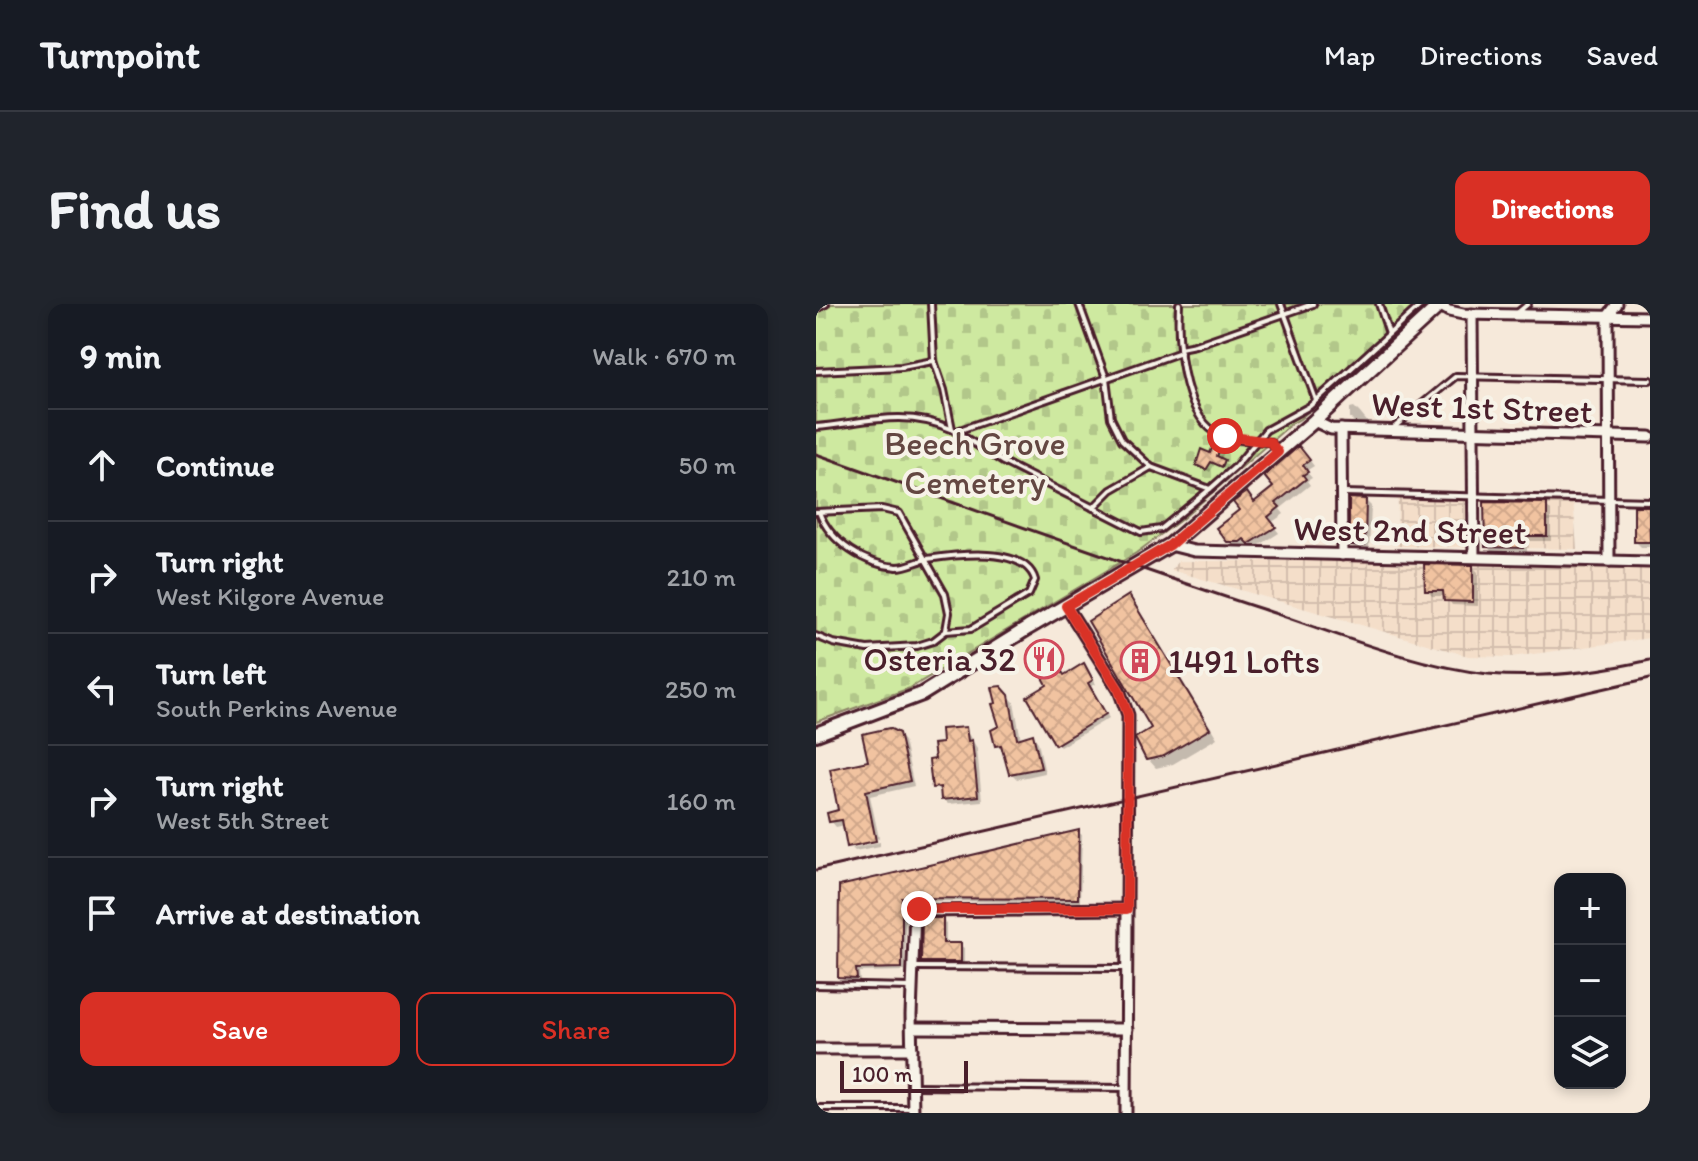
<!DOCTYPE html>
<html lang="en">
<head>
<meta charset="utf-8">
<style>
	:root { --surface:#171b24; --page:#20242c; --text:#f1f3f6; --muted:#9ea1a6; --line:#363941; --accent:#d93025 }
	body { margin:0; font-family:Itim,sans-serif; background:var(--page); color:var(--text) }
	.controls { position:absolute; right:24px; bottom:24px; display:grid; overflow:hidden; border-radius:16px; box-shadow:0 4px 12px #0003 }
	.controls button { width:72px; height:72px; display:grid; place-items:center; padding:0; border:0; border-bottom:2px solid var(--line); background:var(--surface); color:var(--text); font:40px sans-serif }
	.scale { position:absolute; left:24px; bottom:20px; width:128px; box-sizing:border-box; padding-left:8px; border:4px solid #4a1f2b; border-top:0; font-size:22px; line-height:28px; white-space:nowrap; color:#4a1f2b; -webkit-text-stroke:6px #f7f3e8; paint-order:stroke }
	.stop { position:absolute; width:24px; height:24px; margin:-18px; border:6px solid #d93025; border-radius:50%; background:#fff }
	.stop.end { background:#d93025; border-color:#fff; box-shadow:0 2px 8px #0008 }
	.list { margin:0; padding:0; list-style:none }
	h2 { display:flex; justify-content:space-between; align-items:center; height:104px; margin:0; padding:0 32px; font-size:34px }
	h2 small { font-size:26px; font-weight:400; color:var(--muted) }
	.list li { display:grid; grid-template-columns:52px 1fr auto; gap:24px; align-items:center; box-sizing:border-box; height:112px; padding:0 32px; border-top:2px solid var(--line) }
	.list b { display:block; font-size:30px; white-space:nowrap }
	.list p { margin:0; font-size:26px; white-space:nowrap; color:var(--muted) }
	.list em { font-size:26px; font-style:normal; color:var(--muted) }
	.actions { display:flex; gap:16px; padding:24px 32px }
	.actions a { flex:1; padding:18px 0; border:2px solid var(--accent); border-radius:16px; text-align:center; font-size:28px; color:var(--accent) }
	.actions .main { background:var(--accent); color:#fff }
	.icon { flex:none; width:44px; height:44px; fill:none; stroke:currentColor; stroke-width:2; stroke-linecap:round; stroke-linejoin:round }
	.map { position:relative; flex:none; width:834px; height:809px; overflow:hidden; border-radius:16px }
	header { display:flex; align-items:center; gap:48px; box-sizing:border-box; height:112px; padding:0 40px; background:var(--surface); border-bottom:2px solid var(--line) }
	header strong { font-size:38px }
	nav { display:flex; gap:44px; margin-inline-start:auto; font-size:28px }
	.intro { display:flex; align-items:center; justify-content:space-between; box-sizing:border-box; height:192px; padding:0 48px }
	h1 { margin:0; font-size:56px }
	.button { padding:20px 36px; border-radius:16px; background:var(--accent); color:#fff; font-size:28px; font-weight:700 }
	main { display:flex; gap:48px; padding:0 48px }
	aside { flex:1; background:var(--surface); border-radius:16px; box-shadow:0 4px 12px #0003 }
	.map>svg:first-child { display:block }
	.industrial { fill:url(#industrial-grid) }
	.cemetery { fill:url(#cemetery-stones); stroke:#8c8466; stroke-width:2 }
	.shadow { fill:#0003 }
	.building { fill:url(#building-cross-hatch); stroke:#4a1f2b; stroke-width:2 }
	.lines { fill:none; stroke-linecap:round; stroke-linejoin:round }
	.service-casing { stroke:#4a1f2b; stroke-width:10 }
	.minor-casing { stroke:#4a1f2b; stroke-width:15 }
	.secondary-casing { stroke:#4a1f2b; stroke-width:18 }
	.service { stroke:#f7f3e8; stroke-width:4 }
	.minor { stroke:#f7f3e8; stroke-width:9 }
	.secondary { stroke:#f7f3e8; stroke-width:12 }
	.rail { stroke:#4a1f2b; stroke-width:3 }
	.route { stroke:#d93025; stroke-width:10 }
	.labels { text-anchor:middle; stroke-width:8; stroke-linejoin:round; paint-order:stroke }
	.street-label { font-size:34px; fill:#4a1f2b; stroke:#f7f3e8 }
	.park-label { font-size:34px; fill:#644742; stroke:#f7f3e8 }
	.poi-label { font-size:34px; fill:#4a1f2b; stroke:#f7f3e8; text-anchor:end }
</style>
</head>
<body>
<header>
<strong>Turnpoint</strong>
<nav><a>Map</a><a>Directions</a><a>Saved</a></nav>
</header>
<div class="intro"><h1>Find us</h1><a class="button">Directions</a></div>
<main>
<aside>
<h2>9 min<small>Walk · 670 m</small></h2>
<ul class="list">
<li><svg class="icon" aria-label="ahead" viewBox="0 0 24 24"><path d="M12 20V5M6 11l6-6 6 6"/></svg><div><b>Continue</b></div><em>50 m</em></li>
<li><svg class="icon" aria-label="right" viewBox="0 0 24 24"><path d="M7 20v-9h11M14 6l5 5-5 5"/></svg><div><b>Turn right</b><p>West Kilgore Avenue</p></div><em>210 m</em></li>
<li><svg class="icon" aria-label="left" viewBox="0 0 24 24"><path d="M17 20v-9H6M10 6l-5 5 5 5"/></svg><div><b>Turn left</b><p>South Perkins Avenue</p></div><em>250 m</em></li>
<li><svg class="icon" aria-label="right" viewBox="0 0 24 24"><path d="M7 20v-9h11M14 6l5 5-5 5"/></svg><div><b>Turn right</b><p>West 5th Street</p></div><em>160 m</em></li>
<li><svg class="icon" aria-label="arrive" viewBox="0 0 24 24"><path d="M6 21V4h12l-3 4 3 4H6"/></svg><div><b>Arrive at destination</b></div></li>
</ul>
<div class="actions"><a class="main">Save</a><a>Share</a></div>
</aside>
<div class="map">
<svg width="834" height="809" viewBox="0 0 834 809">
	<defs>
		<pattern id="industrial-grid" width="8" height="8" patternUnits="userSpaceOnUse" patternTransform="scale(2)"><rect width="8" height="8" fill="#f4dec9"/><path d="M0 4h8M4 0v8" fill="none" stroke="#d3bead"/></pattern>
		<pattern id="cemetery-stones" width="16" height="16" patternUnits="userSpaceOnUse" patternTransform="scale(2)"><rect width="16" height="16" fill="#cee9a0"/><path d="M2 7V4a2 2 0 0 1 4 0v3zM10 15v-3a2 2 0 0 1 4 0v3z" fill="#b2c78a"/></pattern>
		<pattern id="building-cross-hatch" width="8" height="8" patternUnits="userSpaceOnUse" patternTransform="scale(2)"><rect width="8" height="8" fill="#f1c3a0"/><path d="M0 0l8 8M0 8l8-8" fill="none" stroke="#d0a78a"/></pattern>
	</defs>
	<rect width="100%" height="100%" fill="#f6e9da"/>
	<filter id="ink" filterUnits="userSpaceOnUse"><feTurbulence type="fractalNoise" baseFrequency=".0125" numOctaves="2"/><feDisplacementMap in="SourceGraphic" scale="16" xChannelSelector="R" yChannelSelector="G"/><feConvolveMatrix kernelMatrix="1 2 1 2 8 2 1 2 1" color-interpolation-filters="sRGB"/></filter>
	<g filter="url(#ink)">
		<g class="industrial">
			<path d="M582 190 650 192V243L581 242Z"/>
			<path d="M731 194 757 195 761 245 707 244V232H731Z"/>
			<path d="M362 257H529L608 261 609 287H627L629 297 657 298V260L834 264V334L695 353 652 352 355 266Z"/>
		</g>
		<path class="cemetery" d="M0 0H609L484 115 475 120 366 215 320 249 94 384 0 418Z"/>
		<g class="shadow">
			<path d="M538 103 544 109 553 120H540L534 114V104Z"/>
			<path d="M404 146 408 149 404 156 412 161 410 165 399 160 394 168 382 161Z"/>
			<path d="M488 149 498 162 490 167 496 174 491 177 494 181 464 205 468 210 455 219 463 229 439 244 434 239 430 243H418L413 237 439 200 460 183Z"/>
			<path d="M550 197 555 202 553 246H541L535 240Z"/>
			<path d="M730 201 735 207V237H711V249L676 248 671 242Z"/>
			<path d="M832 204 834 243H825L820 238Z"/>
			<path d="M657 263 662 268V302L636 301 630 292H616L611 286Z"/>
			<path d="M312 293 320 301 401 434 357 460 340 464 332 455 338 424Z"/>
			<path d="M271 366 280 380 274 383 293 414 244 443 241 440 249 373Z"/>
			<path d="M185 384 198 398 205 436 217 432 222 438 229 469 201 475 195 469 188 446 181 441 185 423 182 400Z"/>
			<path d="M149 425 161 444 166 497 132 500 127 495 126 488 118 483 121 457 128 440Z"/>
			<path d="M82 431 88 437 98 482 54 492 63 534 34 540V543L29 521 20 523 15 517 24 508 55 459Z"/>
			<path d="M262 528 266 531 264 598 89 597V667L43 668 44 677H28L24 673 25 584Z"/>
			<path d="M64 538V542L39 547 36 544Z"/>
			<path d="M126 616 130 620V641H144L148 644V661H110L107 657Z"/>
		</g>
		<g class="building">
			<path d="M398 140 405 144 401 152 409 156 406 163 395 158 390 166 380 161 385 145 394 149Z"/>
			<path d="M483 142 494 156 487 161 492 168 487 171 490 175 460 199 464 203 452 213 460 223 433 240 428 235 424 238H411L400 224 423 206 417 198 431 188 438 198 457 183 448 172Z"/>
			<path d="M533 194 550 195 549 241H533Z"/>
			<path d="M668 198 731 199V232H707V244L669 243Z"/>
			<path d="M818 202H833L834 238H818Z"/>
			<path d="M608 260 657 261V298L628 297 627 287H609Z"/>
			<path d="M313 291 394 425 348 452 330 456 319 434 335 424 272 317Z"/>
			<path d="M229 339 248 371 268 359 277 376 272 379 290 410 239 441 211 393 231 381 213 347Z"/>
			<path d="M185 382 193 391 201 435 217 430 225 464 193 470 185 441 179 442 175 426 183 422 176 400 180 399 176 383Z"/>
			<path d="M150 423 152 437 156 436 162 492 125 496 124 483 116 484 113 456 119 455 117 440 126 439 125 425Z"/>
			<path d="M73 424 83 429 94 477 50 487 60 537 31 543 26 516 13 518 11 509 22 506 14 465 52 457 46 430Z"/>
			<path d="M263 526 262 595 86 594V664L40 665 41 675 22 674 23 582Z"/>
			<path d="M106 614H127V639H145V658H105Z"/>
		</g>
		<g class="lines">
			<g class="service-casing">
				<g id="service">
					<path d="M115 0 118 57 128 86 136 125 187 158 325 228 345 225 394 185"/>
					<path d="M263 0 290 74 295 114 306 136 335 163 394 185 419 163 450 126 494 102 606 0"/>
					<path d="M363 0C361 35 366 107 399 128 414 137 438 137 454 138L461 147"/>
					<path d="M465 0 500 96"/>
					<path d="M563 0 573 30"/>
					<path d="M0 5 10 0"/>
					<path d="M701 9 712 0"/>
					<path d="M364 44 379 41 497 0"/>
					<path d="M0 67 86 63 117 57"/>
					<path d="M0 123C48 119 87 104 135 125"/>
					<path d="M576 125 640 72 834 76"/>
					<path d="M141 127 365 48"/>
					<path d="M528 189 834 197"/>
					<path d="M277 204 295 186 335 163"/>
					<path d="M0 208 66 205 83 209 129 290 133 309 130 326"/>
					<path d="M0 332 17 339 51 345 101 342 117 337 130 327 155 325 213 290 219 276C209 241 139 251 111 255 101 257 92 263 81 263 49 261 14 238 3 208"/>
					<path d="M99 663 310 664"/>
					<path d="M0 681 94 683"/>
					<path d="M99 782 310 784"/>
					<path d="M0 804H97"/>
				</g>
			</g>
			<g class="minor-casing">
				<g id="minor">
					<path d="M623 1 633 7 647 10 834 13"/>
					<path d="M656 10 658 253"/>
					<path d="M498 117 515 125 834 133"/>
					<path d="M525 125 526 251"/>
					<path d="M354 241 378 247 834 258"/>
					<path d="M793 257 792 12 801 0"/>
					<path d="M250 302 303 386 312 411 310 809"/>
					<path d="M96 724 311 725"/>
					<path d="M0 745H96"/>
					<path d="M97 809 95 711 99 607 311 605"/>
				</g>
			</g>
			<g class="secondary-casing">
				<path id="secondary" d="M0 430 106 390 212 324 354 241 498 117 625 0"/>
			</g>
			<use href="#service" class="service"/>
			<use href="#minor" class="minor"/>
			<use href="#secondary" class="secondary"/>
			<g class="rail">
				<path d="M0 150C148 202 296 256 446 305 519 329 595 361 672 370 727 375 781 368 834 356"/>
				<path d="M0 566 834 374"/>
			</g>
		</g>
	</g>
	<g class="lines" filter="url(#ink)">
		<path class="route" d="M103 605H311L312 411 303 386 250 302 354 241 462 148 454 138 409 132"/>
	</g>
	<defs>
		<g id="restaurant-ring" transform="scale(2)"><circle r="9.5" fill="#f7f3e8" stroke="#d1495b" stroke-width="1.5"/><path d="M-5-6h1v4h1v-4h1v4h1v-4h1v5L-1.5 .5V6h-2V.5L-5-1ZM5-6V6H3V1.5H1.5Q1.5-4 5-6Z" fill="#d1495b"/></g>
		<g id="building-ring" transform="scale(2)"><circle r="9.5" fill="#f7f3e8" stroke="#d1495b" stroke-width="1.5"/><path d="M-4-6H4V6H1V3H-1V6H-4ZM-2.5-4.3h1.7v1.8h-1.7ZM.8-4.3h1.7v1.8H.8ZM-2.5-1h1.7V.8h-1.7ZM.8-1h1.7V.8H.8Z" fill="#d1495b"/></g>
	</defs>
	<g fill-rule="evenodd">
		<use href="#restaurant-ring" x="228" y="355"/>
		<use href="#building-ring" x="324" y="357"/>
	</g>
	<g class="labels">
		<g class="street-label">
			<text transform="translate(666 103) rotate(2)" y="12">West 1st Street</text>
			<text transform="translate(594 226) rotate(1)" y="12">West 2nd Street</text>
		</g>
		<g class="park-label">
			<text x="159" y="151">Beech Grove<tspan x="159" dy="39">Cemetery</tspan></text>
		</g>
		<g class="poi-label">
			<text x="200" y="367">Osteria 32</text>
			<text x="352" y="369" text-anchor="start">1491 Lofts</text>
		</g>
	</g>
</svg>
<div class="controls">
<button>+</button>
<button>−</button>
<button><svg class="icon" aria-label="layers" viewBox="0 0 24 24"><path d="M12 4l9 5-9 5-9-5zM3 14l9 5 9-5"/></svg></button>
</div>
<div class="scale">100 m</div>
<div class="stop" style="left:409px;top:132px"></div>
<div class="stop end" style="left:103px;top:605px"></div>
</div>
</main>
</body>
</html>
